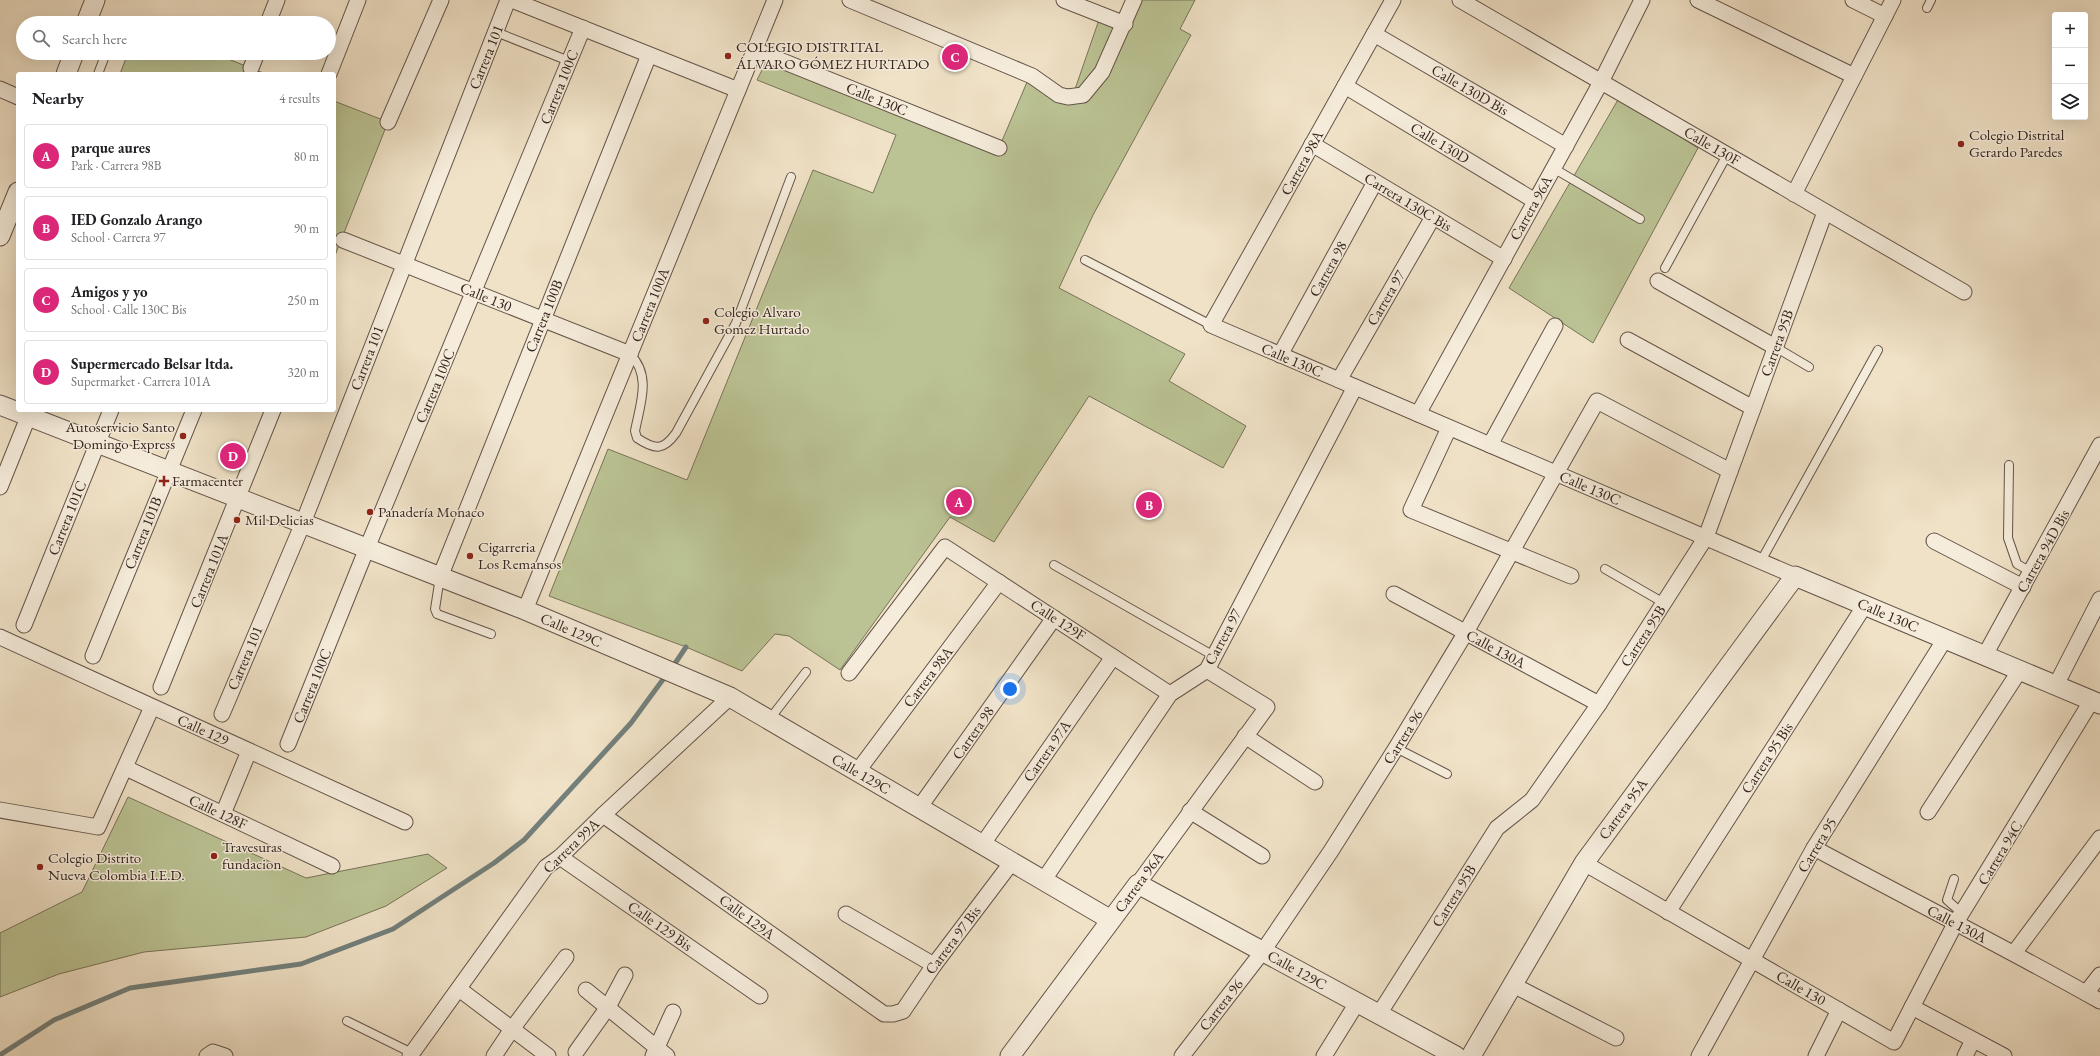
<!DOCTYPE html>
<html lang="en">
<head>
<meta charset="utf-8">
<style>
	:root { --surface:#fff; --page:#f2f2f2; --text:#202124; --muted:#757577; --line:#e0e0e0; --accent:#db2777 }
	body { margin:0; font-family:"EB Garamond",serif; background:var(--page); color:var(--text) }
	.controls { position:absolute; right:12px; top:12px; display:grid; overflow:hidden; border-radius:4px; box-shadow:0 4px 16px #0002 }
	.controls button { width:36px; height:36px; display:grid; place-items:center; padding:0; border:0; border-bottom:1px solid var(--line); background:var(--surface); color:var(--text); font:20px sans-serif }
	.you { position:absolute; left:1010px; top:689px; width:14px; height:14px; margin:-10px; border:3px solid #fff; border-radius:50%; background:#1a73e8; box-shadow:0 0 0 6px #1a73e833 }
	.badge { display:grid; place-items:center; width:26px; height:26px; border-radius:50%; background:var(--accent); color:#fff; font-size:13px; font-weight:700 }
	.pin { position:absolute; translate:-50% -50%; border:2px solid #fff; box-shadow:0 1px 4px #0006 }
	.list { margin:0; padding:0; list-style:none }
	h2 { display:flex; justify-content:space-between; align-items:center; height:52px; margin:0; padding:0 16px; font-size:17px }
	h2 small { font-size:13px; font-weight:400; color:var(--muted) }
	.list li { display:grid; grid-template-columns:26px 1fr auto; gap:12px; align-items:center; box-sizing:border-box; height:64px; margin:0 8px 8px; padding:0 8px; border:1px solid var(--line); border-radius:4px }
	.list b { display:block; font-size:15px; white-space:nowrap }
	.list p { margin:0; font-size:13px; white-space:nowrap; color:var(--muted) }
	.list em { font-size:13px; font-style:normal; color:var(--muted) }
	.icon { flex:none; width:22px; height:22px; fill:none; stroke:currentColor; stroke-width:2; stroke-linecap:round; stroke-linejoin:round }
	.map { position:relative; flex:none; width:2100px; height:1056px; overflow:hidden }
	.search { position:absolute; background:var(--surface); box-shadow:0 4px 16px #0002; left:16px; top:16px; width:320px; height:44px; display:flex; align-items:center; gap:10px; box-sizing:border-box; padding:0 14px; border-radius:22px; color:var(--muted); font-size:15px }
	.panel { position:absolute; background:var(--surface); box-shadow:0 4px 16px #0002; left:16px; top:72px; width:320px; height:340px; border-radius:4px }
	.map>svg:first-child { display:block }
	.green { fill:#bbc394; stroke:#78745a }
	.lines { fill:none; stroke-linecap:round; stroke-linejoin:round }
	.stream { stroke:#73807c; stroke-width:5 }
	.service-casing { stroke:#645449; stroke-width:10 }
	.minor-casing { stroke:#645449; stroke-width:17 }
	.tertiary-casing { stroke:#645449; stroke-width:21 }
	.service { stroke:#f5ecdb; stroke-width:8 }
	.minor { stroke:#f5ecdb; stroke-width:15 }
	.tertiary { stroke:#f5ecdb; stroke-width:19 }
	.poi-dot { fill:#8f2418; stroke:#f5ecdb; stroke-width:1.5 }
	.labels { text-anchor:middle; stroke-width:3; stroke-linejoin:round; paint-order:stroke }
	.poi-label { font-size:15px; fill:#36251f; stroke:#f5ecdb; text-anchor:start }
	.street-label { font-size:15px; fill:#36251f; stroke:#f5ecdb }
</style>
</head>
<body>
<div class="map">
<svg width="2100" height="1056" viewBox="0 0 2100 1056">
	<rect width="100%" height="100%" fill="#f0e2c7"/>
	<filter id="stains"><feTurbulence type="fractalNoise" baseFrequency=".005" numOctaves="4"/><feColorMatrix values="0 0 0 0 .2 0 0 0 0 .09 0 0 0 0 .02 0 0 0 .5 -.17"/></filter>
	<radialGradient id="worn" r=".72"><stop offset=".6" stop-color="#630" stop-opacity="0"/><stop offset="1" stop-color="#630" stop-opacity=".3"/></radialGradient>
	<g class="green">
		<path d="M1134 0H1195L1180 29 1191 35 1093 215 1059 288 1185 354 1169 381 1246 426 1223 468 1089 396 994 542 950 517 840 670 789 636 775 634 742 671 686 647 549 596 608 449 687 480 813 170 873 193 896 135 757 80 769 56 999 148 1033 68 1073 95 1101 14 1125 24Z"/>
		<path d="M128 53H213L266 74H120Z"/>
		<path d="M1619 98 1698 148 1593 343 1509 288Z"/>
		<path d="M334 101 388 122 334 258Z"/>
		<path d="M128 797 306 878 428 854 447 868 386 906 306 937 144 952 59 974 0 997V933L82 892Z"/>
	</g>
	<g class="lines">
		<g class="stream">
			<path d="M672 668 686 647"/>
			<path d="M0 1055 54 1020 130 988 301 964 393 929 494 863 524 840 631 723 667 674"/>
		</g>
		<g class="service-casing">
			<g id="service">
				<path d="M1927 8 1931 0"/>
				<path d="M89 17 104 23"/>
				<path d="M496 32 569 61"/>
				<path d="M98 74 106 53"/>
				<path d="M1553 168 1640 219"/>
				<path d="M1085 260 1211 325"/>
				<path d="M1665 268 1727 155"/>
				<path d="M1775 347 1809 367"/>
				<path d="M630 354C652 376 640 404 635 431L637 438C655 450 663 451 676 433L736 323 791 177"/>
				<path d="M2009 465 2008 538 2017 564 2031 572"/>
				<path d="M1761 561 1878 350"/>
				<path d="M1054 565 1214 656"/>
				<path d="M1605 569 1664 603"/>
				<path d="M440 577 435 609 437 614 491 634"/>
				<path d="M769 720 806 672"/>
				<path d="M1396 748 1447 774"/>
				<path d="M1954 879 1947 900 1963 914"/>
				<path d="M347 1021 412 1053"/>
			</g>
		</g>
		<g class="minor-casing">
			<g id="minor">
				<path d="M512 0 738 90"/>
				<path d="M850 0 1032 76 1059 95 1068 97 1083 95 1102 72 1134 0"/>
				<path d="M1064 0 1125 24"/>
				<path d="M1393 0 1211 325 1795 576"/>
				<path d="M1460 0 1964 292"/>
				<path d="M1698 0 1854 76"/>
				<path d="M1853 0 1885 16"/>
				<path d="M268 23 277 0"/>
				<path d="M1374 34 1566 146"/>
				<path d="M755 50 999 148"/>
				<path d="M251 68 257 53"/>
				<path d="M329 74 358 0"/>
				<path d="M1345 86 1535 201"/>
				<path d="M0 89 18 97"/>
				<path d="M388 122 441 0"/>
				<path d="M1312 144 1504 259"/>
				<path d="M1794 194 1893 0"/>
				<path d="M343 240 630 354"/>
				<path d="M1658 281 1775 347"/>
				<path d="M1628 340 1753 408"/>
				<path d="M1280 355 1375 182"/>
				<path d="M1339 380 1433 217"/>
				<path d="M1418 414 1601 82 1642 0"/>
				<path d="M1449 428 1411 510 1571 576"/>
				<path d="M1490 445 1555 326"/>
				<path d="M0 487 31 410"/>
				<path d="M1934 541 2023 587"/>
				<path d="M440 577 649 55"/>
				<path d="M1394 594 1599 704"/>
				<path d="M525 610 775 0"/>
				<path d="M24 625 111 410"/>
				<path d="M0 637 405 822"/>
				<path d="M1985 655 2100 445"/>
				<path d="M93 656 194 410"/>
				<path d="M849 673 945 547 1170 694"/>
				<path d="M2056 685 2100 599"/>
				<path d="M161 687 273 410"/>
				<path d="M222 714 303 523 508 0"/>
				<path d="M1245 736 1315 782"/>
				<path d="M288 744 367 548 583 28"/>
				<path d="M126 768 332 866"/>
				<path d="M857 772 999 582"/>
				<path d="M919 808 1054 618"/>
				<path d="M0 810 98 827 152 707"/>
				<path d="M1190 811 1262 856"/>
				<path d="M1928 812 2020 670"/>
				<path d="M223 814 249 751"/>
				<path d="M603 815 884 1014H893L903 1011 934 965 1012 862"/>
				<path d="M982 845 1113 657"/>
				<path d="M1814 848C1909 899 2006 948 2100 1001"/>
				<path d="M560 857 760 996"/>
				<path d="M1584 863 1894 1042 1955 924 2092 700"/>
				<path d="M1043 881 1170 694 1207 670 1355 387"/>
				<path d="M1138 884 1267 707 1207 670"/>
				<path d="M1668 912 1865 605"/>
				<path d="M846 914 934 965"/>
				<path d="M2014 953 2100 838"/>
				<path d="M1513 985 1616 1038"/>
				<path d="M459 989 548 1056"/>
				<path d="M586 990 667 1056"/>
				<path d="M2086 993 2100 975"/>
				<path d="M1912 1007 2004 1056"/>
				<path d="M1379 1014 1497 828 1532 800 1599 704 1706 537 1825 212"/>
				<path d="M576 1052 608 1007 625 975"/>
				<path d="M207 1056 213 1052 225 1056"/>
				<path d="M410 1056 546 867 560 857 603 815 730 697"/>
				<path d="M494 1056 512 1029 566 957"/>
				<path d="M653 1056 673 1012"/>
				<path d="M1182 1056 1263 951 1331 851 1396 748 1466 632 1597 401 1730 471"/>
				<path d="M1324 1056 1357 1003"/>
				<path d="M1699 1056 1814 848 1945 639"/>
				<path d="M1816 1056 1839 1010"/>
				<path d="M1965 1056 1973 1040"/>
			</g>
		</g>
		<g class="tertiary-casing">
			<g id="tertiary">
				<path d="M86 23 95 0"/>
				<path d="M66 74 74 53"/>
				<path d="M0 236 18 192"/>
				<path d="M0 405 525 610 730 697 1111 920"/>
				<path d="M1010 1056 1138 884 1456 1056"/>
				<path d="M1471 1056 1584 863 1795 576 2100 704"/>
			</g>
		</g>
		<use href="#service" class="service"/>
		<use href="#minor" class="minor"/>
		<use href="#tertiary" class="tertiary"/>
	</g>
	<g class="poi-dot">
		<circle cx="728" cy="56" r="4"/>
		<circle cx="1961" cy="144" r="4"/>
		<circle cx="706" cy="321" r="4"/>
		<circle cx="183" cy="436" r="4"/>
		<path d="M162 475h4v4h4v4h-4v4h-4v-4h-4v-4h4z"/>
		<circle cx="370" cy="512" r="4"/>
		<circle cx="237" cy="520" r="4"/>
		<circle cx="470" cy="556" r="4"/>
		<circle cx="214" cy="856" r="4"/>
		<circle cx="40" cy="867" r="4"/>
	</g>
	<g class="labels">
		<g class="poi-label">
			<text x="736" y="52">COLEGIO DISTRITAL<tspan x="736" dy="17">ÁLVARO GÓMEZ HURTADO</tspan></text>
			<text x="1969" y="140">Colegio Distrital<tspan x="1969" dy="17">Gerardo Paredes</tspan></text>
			<text x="714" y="317">Colegio Alvaro<tspan x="714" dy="17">Gomez Hurtado</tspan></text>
			<text x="175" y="432" text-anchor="end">Autoservicio Santo<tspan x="175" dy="17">Domingo Express</tspan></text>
			<text x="172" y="486">Farmacenter</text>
			<text x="378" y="517">Panadería Monaco</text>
			<text x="245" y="525">Mil Delicias</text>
			<text x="478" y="552">Cigarreria<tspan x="478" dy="17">Los Remansos</tspan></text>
			<text x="222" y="852">Travesuras<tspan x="222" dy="17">fundacion</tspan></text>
			<text x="48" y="863">Colegio Distrito<tspan x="48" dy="17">Nueva Colombia I.E.D.</tspan></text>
		</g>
		<g class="street-label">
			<text transform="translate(486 57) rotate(-68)" y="5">Carrera 101</text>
			<text transform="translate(559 87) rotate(-68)" y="5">Carrera 100C</text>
			<text transform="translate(1470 90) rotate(30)" y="5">Calle 130D Bis</text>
			<text transform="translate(877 99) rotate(22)" y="5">Calle 130C</text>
			<text transform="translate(1440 143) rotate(31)" y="5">Calle 130D</text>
			<text transform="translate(1712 146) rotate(30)" y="5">Calle 130F</text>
			<text transform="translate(1302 163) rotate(-61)" y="5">Carrera 98A</text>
			<text transform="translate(1408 202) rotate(31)" y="5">Carrera 130C Bis</text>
			<text transform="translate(1531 208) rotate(-61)" y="5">Carrera 96A</text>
			<text transform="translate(1328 269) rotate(-61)" y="5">Carrera 98</text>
			<text transform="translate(486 297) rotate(22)" y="5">Calle 130</text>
			<text transform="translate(1386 298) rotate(-60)" y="5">Carrera 97</text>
			<text transform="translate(650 305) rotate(-68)" y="5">Carrera 100A</text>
			<text transform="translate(544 316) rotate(-68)" y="5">Carrera 100B</text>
			<text transform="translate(1777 343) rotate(-70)" y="5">Carrera 95B</text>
			<text transform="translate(367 358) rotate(-69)" y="5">Carrera 101</text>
			<text transform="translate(1292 360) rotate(23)" y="5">Calle 130C</text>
			<text transform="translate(435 386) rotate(-67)" y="5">Carrera 100C</text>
			<text transform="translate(1590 488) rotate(23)" y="5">Calle 130C</text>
			<text transform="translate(67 518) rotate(-68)" y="5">Carrera 101C</text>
			<text transform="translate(143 533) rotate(-68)" y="5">Carrera 101B</text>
			<text transform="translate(2043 551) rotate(-61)" y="5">Carrera 94D Bis</text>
			<text transform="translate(209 571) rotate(-68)" y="5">Carrera 101A</text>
			<text transform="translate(1888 615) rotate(23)" y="5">Calle 130C</text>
			<text transform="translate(1058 620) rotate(33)" y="5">Calle 129F</text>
			<text transform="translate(571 630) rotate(23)" y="5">Calle 129C</text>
			<text transform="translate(1643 636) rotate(-57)" y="5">Carrera 95B</text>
			<text transform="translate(1223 637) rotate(-62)" y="5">Carrera 97</text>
			<text transform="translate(1496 649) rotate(28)" y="5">Calle 130A</text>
			<text transform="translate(245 658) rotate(-67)" y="5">Carrera 101</text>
			<text transform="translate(928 677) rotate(-53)" y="5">Carrera 98A</text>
			<text transform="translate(312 686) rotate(-68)" y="5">Carrera 100C</text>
			<text transform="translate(203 730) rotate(24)" y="5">Calle 129</text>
			<text transform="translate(973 733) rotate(-55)" y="5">Carrera 98</text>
			<text transform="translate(1403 737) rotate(-58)" y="5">Carrera 96</text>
			<text transform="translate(1047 751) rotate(-55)" y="5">Carrera 97A</text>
			<text transform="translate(1767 758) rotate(-57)" y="5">Carrera 95 Bis</text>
			<text transform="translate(861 774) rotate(30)" y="5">Calle 129C</text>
			<text transform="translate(1623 809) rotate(-54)" y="5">Carrera 95A</text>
			<text transform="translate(218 812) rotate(25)" y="5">Calle 128F</text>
			<text transform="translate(1817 845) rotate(-59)" y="5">Carrera 95</text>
			<text transform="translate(571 846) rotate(-44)" y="5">Carrera 99A</text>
			<text transform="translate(2000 853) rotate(-59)" y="5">Carrera 94C</text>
			<text transform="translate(1139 882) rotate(-54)" y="5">Carrera 96A</text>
			<text transform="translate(1454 896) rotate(-58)" y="5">Carrera 95B</text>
			<text transform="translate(747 917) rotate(36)" y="5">Calle 129A</text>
			<text transform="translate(1957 924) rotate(27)" y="5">Calle 130A</text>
			<text transform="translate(660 926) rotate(35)" y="5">Calle 129 Bis</text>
			<text transform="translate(953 940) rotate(-53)" y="5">Carrera 97 Bis</text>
			<text transform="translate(1297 970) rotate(29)" y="5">Calle 129C</text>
			<text transform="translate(1801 988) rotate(30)" y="5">Calle 130</text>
			<text transform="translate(1221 1005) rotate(-52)" y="5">Carrera 96</text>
		</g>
	</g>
	<rect width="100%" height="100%" filter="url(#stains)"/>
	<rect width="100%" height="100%" fill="url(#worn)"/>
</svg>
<div class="controls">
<button>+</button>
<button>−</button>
<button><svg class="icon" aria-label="layers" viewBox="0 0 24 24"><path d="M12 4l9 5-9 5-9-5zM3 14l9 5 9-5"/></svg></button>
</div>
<div class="you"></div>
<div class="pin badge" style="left:959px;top:502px">A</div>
<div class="pin badge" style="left:1149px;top:505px">B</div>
<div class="pin badge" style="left:955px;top:57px">C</div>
<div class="pin badge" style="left:233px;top:456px">D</div>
<div class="search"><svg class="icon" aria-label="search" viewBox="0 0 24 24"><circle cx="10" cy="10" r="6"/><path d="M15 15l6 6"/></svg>Search here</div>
<section class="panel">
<h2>Nearby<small>4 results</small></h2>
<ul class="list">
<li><span class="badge">A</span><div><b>parque aures</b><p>Park · Carrera 98B</p></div><em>80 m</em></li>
<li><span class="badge">B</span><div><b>IED Gonzalo Arango</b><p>School · Carrera 97</p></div><em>90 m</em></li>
<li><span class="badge">C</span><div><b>Amigos y yo</b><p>School · Calle 130C Bis</p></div><em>250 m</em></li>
<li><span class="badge">D</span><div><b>Supermercado Belsar ltda.</b><p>Supermarket · Carrera 101A</p></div><em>320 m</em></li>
</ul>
</section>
</div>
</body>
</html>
